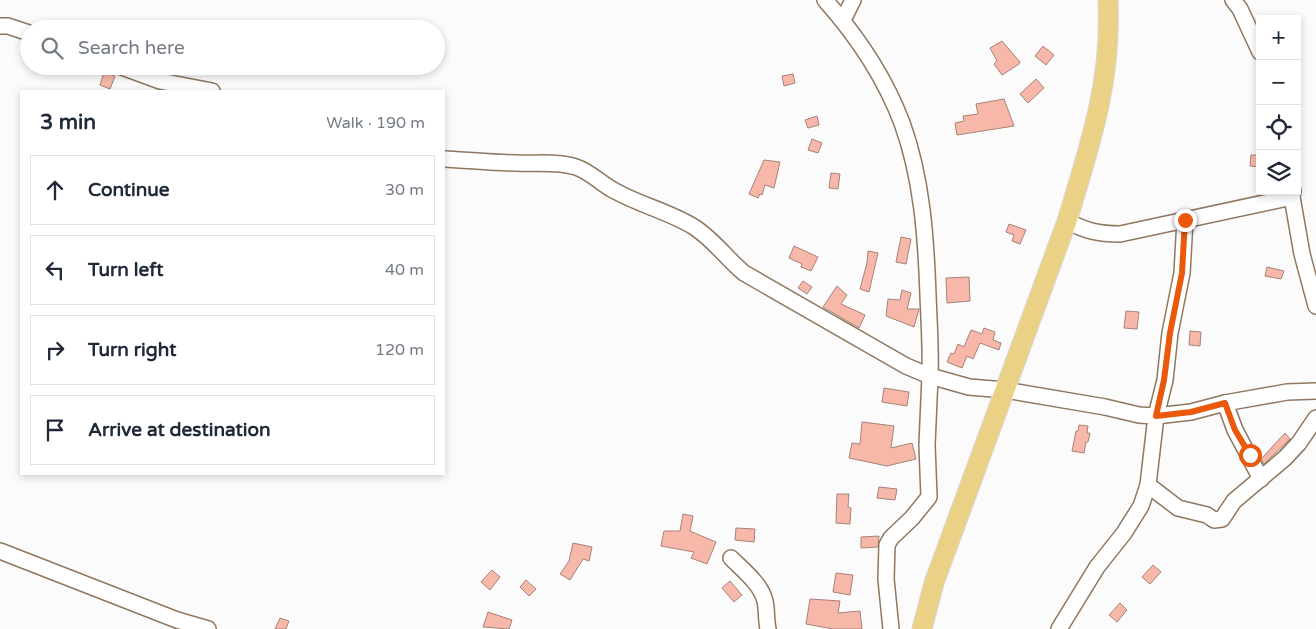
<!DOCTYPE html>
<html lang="en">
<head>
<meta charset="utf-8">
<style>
	:root { --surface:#fff; --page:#f6f6f7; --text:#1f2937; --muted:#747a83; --line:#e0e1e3 }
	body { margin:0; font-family:"Varela Round",sans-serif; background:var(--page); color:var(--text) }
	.controls { position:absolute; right:15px; top:15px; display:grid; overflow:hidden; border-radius:0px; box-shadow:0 2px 8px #0003 }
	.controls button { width:45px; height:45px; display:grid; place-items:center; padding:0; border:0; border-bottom:1px solid var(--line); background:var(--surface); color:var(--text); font:25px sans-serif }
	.stop { position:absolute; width:15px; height:15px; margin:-11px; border:4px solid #ea580c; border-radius:50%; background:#fff }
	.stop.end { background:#ea580c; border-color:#fff; box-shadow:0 1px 5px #0008 }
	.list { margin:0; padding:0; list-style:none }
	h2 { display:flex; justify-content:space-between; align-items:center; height:65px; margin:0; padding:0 20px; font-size:21px }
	h2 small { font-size:16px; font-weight:400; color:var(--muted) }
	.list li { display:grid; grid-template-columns:32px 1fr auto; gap:15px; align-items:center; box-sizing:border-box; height:70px; margin:0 10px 10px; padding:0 10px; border:1px solid var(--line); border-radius:0px }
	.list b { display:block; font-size:19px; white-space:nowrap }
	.list em { font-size:16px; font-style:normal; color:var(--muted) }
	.icon { flex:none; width:28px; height:28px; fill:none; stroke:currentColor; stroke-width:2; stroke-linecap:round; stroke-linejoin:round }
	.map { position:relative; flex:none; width:1316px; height:629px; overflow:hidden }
	.search { position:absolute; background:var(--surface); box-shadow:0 2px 8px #0003; left:20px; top:20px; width:425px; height:55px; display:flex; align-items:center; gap:12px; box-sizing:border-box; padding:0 18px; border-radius:28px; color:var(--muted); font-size:19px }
	.panel { position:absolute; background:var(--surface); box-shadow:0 2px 8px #0003; left:20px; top:90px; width:425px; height:385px; border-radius:0px }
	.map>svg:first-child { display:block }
	.building { fill:#f8b8a9; stroke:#a68279 }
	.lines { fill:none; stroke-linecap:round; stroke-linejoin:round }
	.minor-casing { stroke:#90775f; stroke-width:18 }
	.major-casing { stroke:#dad8d7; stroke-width:21 }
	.minor { stroke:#fff; stroke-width:15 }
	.major { stroke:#ebd186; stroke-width:19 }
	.route { stroke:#ea580c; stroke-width:6 }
</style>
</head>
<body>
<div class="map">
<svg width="1316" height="629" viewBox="0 0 1316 629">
	<rect width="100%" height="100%" fill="#fbfbfb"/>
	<g class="building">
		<path d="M1002 41 1020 62 1019 64 1002 75 994 64 997 61 990 48Z"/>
		<path d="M1043 46 1054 55 1046 65 1035 56Z"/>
		<path d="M104 72 115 76 110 89 100 85Z"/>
		<path d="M793 74 795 83 784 86 782 76Z"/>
		<path d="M1036 79 1044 88 1028 103 1020 94Z"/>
		<path d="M1004 99 1014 126 957 135 955 123 964 121 963 116 978 114 976 104Z"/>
		<path d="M817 116 819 125 808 128 805 120Z"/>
		<path d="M812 139 822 143 818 153 808 150Z"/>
		<path d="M1251 155H1260V167L1250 166Z"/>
		<path d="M764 160 780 162 774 188 765 185 762 195 760 194 758 198 749 194Z"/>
		<path d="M831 173 840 174 838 189 829 188Z"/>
		<path d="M1009 224 1026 230 1020 244 1012 241 1014 235 1006 232Z"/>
		<path d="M901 237 911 239 906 264 896 262Z"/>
		<path d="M794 246 818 257 811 271 801 267 802 264 789 258Z"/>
		<path d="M868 251 878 253 869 292 860 289 867 263Z"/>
		<path d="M1267 267 1284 271 1281 279 1265 276Z"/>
		<path d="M969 277 970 301 947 303 946 278Z"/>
		<path d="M803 281 812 287 807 294 798 288Z"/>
		<path d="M837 286 847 295 841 304 865 315 859 328 823 307Z"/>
		<path d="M902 290 911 293 907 309H919L914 327 886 316 888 299 900 300Z"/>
		<path d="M1126 311 1139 312 1137 329 1124 328Z"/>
		<path d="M984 328 995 332 993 340 1001 343 999 350 980 343 973 359 967 356 962 368 947 362 951 353 954 354 958 344 964 347 971 330 982 334Z"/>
		<path d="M1190 331 1201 332 1200 346 1189 345Z"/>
		<path d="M884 388 909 392 907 406 882 402Z"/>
		<path d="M862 422 894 426 891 448 912 443 916 459 887 466 849 458 852 443 860 444Z"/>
		<path d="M1079 425 1088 426 1087 433H1090L1088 442H1086L1084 453 1072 451 1076 431H1078Z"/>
		<path d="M1285 433 1290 439 1264 464 1261 459Z"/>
		<path d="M879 487 897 489 895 500 877 498Z"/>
		<path d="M837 494H849L848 507 851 508 850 524 836 523Z"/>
		<path d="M683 514 693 516 690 531 716 542 707 564 691 558 694 552 661 546 664 531H680Z"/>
		<path d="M736 528 755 529 754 542 735 540Z"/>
		<path d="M879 536 878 547 861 548V537Z"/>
		<path d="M573 543 592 547 589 561 583 559 570 580 560 574 569 561Z"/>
		<path d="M1153 565 1161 572 1150 584 1142 577Z"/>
		<path d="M492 570 500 577 490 590 481 582Z"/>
		<path d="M836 573 853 575 850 595 833 592Z"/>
		<path d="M526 580 536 589 529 596 520 587Z"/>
		<path d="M730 581 742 595 734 602 722 588Z"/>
		<path d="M810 599 840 601 838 613 860 611 862 629H833L806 624Z"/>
		<path d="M1120 603 1127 610 1117 622 1109 615Z"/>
		<path d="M488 612 512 620 509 629 483 627Z"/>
		<path d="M280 618 289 621 286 629H275Z"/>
	</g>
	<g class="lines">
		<g class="minor-casing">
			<g id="minor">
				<path d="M825 0C857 36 885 78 902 123 922 178 926 237 928 295 929 322 931 349 930 376L969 387 1005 390 1105 407 1139 415 1156 416 1148 485 1141 506 1124 533 1097 567 1059 629"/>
				<path d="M1233 0 1240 9 1260 52"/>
				<path d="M843 20 853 0"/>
				<path d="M0 26H8L29 33"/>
				<path d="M119 66 160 81 212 91"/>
				<path d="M444 159C468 160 492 163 516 163 535 164 558 161 576 167 591 172 601 184 615 191 640 205 670 212 694 227 713 239 727 259 744 273L906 366 930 376 927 445 929 497 912 518 891 538 887 545 886 579 891 629"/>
				<path d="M1293 191 1292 197 1302 254 1316 306"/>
				<path d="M1185 220 1182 273 1170 333 1165 380 1156 416 1191 412 1225 403 1287 392 1316 391"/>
				<path d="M1067 221C1086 231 1098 234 1120 234L1292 197"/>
				<path d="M1225 403 1235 430 1261 479"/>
				<path d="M1148 485 1178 508 1207 515 1214 520 1222 519 1234 501 1285 458 1299 443 1316 418"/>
				<path d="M0 551 177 620 208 629"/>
				<path d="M731 558C743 570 761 584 765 601 767 610 766 620 768 629"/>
			</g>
		</g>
		<g class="major-casing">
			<path id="major" d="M922 629 934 583 1067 221C1090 145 1112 81 1108 0"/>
		</g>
		<use href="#minor" class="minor"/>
		<use href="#major" class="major"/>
	</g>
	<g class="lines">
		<path class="route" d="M1185 220 1182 273 1170 333 1164 380 1156 416 1191 412 1225 403 1235 430 1250 455"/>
	</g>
</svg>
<div class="controls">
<button>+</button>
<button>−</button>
<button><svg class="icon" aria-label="locate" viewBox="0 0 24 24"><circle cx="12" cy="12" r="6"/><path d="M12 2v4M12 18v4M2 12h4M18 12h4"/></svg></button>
<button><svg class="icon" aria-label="layers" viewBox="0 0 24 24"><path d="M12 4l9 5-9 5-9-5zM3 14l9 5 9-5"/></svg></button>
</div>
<div class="stop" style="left:1250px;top:455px"></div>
<div class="stop end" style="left:1185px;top:220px"></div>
<div class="search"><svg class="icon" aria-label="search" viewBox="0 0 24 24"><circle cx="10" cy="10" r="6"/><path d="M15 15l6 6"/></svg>Search here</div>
<section class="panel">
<h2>3 min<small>Walk · 190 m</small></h2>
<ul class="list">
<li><svg class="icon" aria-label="ahead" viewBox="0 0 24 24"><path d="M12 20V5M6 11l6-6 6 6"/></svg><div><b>Continue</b></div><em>30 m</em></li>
<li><svg class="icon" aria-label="left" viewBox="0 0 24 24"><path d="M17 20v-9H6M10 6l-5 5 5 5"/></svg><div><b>Turn left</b></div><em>40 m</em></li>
<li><svg class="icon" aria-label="right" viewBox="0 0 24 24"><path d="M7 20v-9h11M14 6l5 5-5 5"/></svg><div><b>Turn right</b></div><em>120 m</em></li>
<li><svg class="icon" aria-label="arrive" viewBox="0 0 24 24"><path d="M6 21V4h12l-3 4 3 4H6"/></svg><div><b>Arrive at destination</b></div></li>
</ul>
</section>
</div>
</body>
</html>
